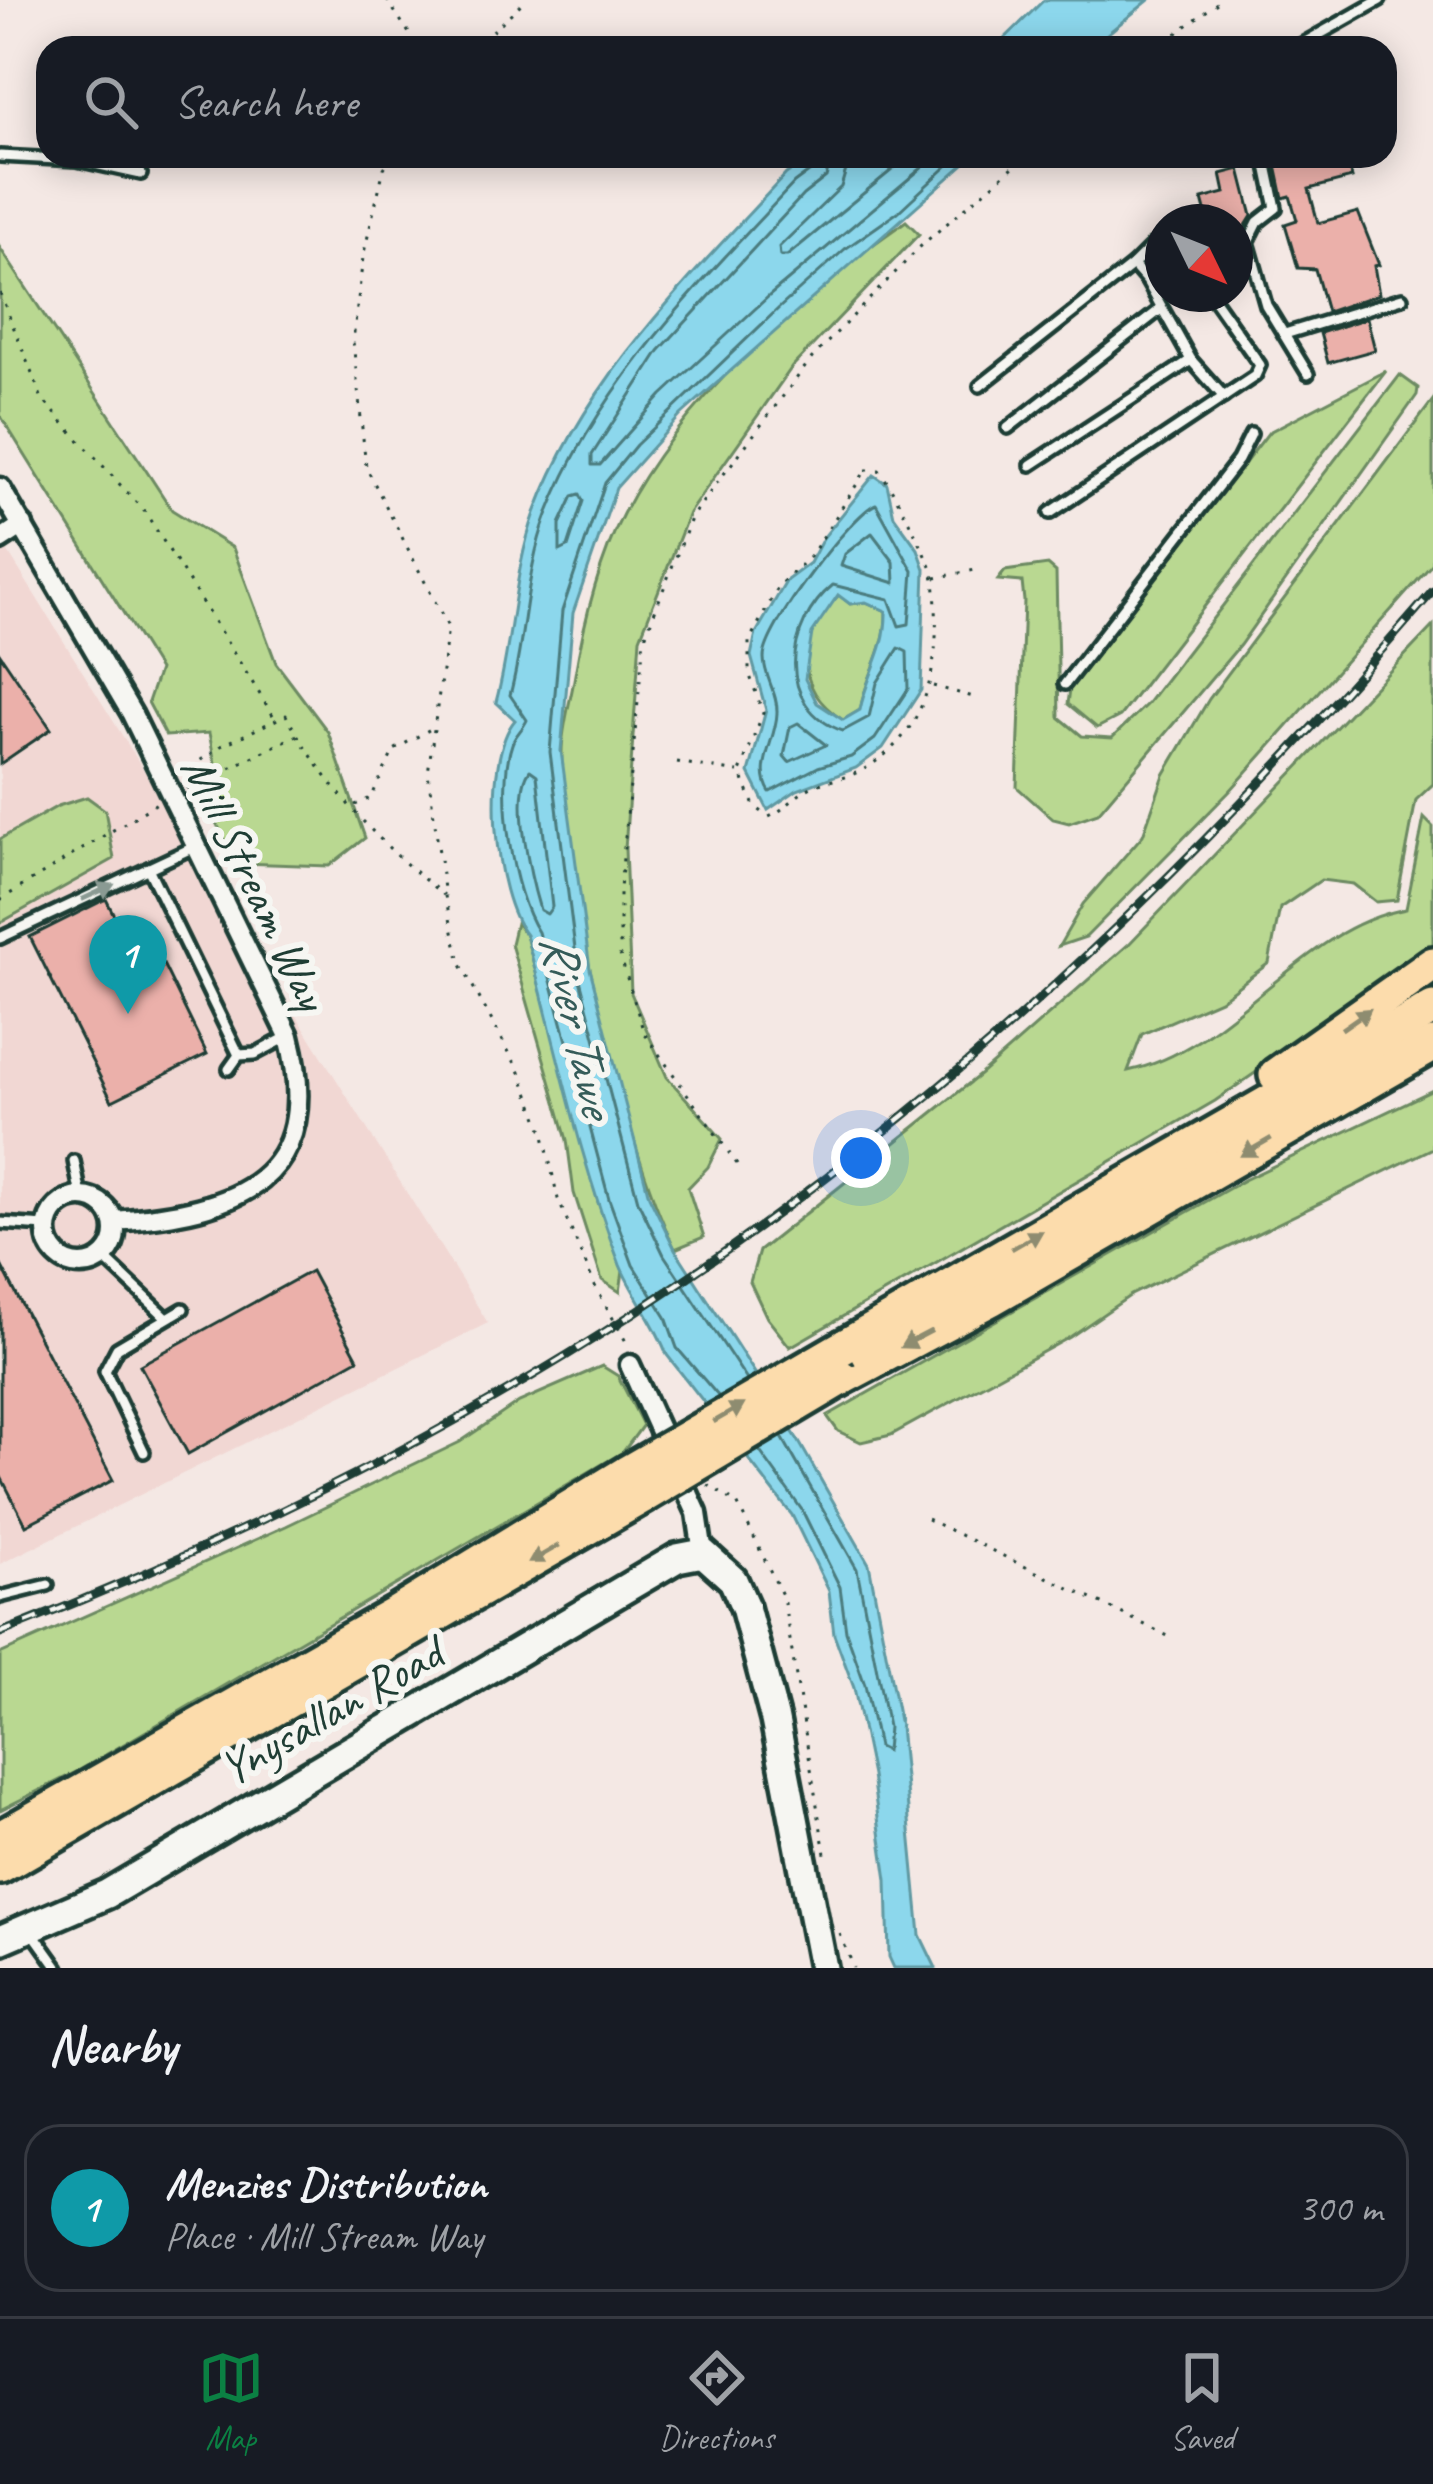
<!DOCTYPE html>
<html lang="en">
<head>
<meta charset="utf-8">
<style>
	:root { --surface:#171b24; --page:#242831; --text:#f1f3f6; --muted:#9ea1a6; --line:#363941; --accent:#0b8043 }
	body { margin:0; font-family:Caveat,sans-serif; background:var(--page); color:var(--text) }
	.compass { position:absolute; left:1145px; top:204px; width:108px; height:108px; border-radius:50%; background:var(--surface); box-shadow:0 6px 30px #0003; rotate:133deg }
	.you { position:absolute; left:861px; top:1158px; width:42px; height:42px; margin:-30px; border:9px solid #fff; border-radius:50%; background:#1a73e8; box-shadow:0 0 0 18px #1a73e833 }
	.badge { display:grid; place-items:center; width:78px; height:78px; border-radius:50%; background:var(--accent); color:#fff; font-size:39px; font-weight:700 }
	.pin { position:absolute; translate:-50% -99px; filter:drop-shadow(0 3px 6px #0008) }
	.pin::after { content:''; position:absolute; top:63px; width:42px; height:36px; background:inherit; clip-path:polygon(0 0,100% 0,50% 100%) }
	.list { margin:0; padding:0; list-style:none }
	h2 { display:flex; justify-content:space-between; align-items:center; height:156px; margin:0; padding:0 48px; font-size:51px }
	h2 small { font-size:39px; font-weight:400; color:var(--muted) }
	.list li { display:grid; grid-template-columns:78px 1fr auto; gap:36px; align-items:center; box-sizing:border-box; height:168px; margin:0 24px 24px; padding:0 24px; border:3px solid var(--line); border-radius:36px }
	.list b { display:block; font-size:45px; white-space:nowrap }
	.list p { margin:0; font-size:39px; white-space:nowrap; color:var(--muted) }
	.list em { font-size:39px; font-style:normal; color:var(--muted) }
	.icon { flex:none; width:66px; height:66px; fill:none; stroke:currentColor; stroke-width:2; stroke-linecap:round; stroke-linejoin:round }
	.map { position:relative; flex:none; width:1433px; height:1968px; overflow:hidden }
	.search { position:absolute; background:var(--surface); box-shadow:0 6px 30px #0003; left:36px; right:36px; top:36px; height:132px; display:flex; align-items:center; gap:30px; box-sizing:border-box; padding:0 42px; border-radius:36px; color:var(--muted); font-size:45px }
	.sheet { height:348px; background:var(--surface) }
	nav { display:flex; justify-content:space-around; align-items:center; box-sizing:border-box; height:168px; border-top:3px solid var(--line); background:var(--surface); font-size:33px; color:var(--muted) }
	nav a { display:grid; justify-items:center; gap:6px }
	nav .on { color:var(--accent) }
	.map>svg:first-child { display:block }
	.built { fill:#f1d7d3 }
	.green { fill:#b9d891; stroke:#6c8a62; stroke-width:3 }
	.water { fill:#8cd7ec; stroke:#6099a2; stroke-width:3; fill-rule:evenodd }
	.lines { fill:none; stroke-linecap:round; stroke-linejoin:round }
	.shore { stroke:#4b7b7e; stroke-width:3 }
	.building { fill:#ebb0aa; stroke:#1f3d34; stroke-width:3 }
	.lane-casing { stroke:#1f3d34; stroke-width:18 }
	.street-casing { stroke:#1f3d34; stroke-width:27 }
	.secondary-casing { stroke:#1f3d34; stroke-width:36 }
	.highway-casing { stroke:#1f3d34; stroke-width:42 }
	.path { stroke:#1f3d34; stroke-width:3; stroke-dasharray:3 9; stroke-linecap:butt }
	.lane { stroke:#f6f6f2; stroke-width:9 }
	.street { stroke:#f6f6f2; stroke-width:18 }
	.secondary { stroke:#f6f6f2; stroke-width:27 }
	.highway { stroke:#fcdcac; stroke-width:33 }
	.rail-casing { stroke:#1f3d34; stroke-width:9 }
	.rail { stroke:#f6f6f2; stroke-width:4.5; stroke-dasharray:14; stroke-linecap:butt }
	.highway-bridge-casing { stroke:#1f3d34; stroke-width:42; stroke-linecap:butt }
	.highway-bridge { stroke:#fcdcac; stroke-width:33 }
	.oneway { fill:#8a9a93 }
	.oneway2 { fill:#8e8c70 }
	.labels { text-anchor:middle; stroke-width:12; stroke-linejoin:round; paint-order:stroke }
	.street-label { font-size:48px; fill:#1f3d34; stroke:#f6f6f2 }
	.water-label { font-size:51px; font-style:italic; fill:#355c59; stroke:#f6f6f2 }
</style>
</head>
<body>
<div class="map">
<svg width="1433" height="1968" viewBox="0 0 1433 1968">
	<rect width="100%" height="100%" fill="#f4e8e4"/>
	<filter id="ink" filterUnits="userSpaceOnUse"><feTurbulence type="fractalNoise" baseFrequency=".00833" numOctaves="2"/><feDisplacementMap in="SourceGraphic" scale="24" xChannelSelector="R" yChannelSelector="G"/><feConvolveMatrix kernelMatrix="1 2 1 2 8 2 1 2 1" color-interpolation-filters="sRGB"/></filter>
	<g filter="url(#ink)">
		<path class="built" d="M0 539 488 1323 0 1564Z"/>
		<g class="green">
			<path d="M906 221 919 234 792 367 689 513 640 638 625 849 631 993 667 1077 722 1139 708 1167 688 1188 704 1237 675 1249C639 1174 621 1094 601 1014 580 932 560 837 562 752 562 729 570 703 574 680 583 626 598 563 623 514 679 404 805 291 906 221Z"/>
			<path d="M0 248 172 510 233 548 276 663 328 732 365 838 329 866 238 863 202 797 220 788 209 733 166 736 148 702 159 670 0 415Z"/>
			<path d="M1386 371 1120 716 1097 728 1068 704 1070 689 1269 432Z"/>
			<path d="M1400 375 1418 388 1417 395 1240 645 1098 813 1069 823 1053 819 1017 787 1024 601 1022 582 998 580 1005 571 1048 565 1056 572 1059 717 1082 736 1112 738 1148 703Z"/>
			<path d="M1433 400V563L1230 791 1086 937 1059 946 1083 904 1143 835 1164 775 1209 699Z"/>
			<path d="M839 595 850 604 866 602 886 611C887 649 867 673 860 710L843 720C791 687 798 635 839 595Z"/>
			<path d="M1433 626V784L1416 800 1397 900 1376 902 1353 884 1321 880 1280 908 1269 963 1220 1000 1142 1034 1128 1071C1234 1049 1298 928 1406 909L1424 818 1433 827V949L1215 1101 790 1347 767 1318 750 1282 759 1251 981 1074 1129 944Z"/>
			<path d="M87 797 105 810 114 859 0 923V839L58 806Z"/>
			<path d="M516 923 526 935 598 1202 623 1271 620 1292 602 1280 574 1193 567 1140 511 944Z"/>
			<path d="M1433 1090V1148L1131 1295 1070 1337 891 1435 861 1442 838 1431 827 1416 1244 1180Z"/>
			<path d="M602 1366 618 1376 643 1425 623 1452 78 1771 0 1810V1654L286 1526 460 1442 519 1402Z"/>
		</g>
		<g class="water">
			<path d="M1044 0H1149L1090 48H995Z"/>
			<path d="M812 156H973L681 415 616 488 573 613 561 751 590 969 649 1196 675 1249 798 1440 869 1564 900 1726 920 1935 936 1968H894L889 1957 887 1880 872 1776 854 1688 834 1634 829 1591 792 1515 667 1355C655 1322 633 1296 620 1265 579 1159 556 1045 526 935 493 895 482 759 515 720L496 702C513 640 513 573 535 513 585 378 691 277 786 174Z"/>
			<path d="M874 475 887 484 894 516 918 549 925 569 921 690 883 748 856 768 797 790 768 810 749 773 766 710 751 656 756 633 787 580 810 563 823 538ZM838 595 850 604 866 602 886 611C887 650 867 674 860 710L843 720 817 703 805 679 812 633Z"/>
		</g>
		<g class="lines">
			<g class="shore">
				<path d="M832 156 826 177 803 195 659 351 592 455V465H600L662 395 769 296 936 156"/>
				<path d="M850 156 841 187 779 247 780 256H787L909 156"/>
				<path d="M580 494 583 501 568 547 560 551V524L573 496Z"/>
				<path d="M876 504 913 571 909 624 899 626 889 599 833 585C785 624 775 708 843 731L869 717 877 683 899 648 907 652 908 689 875 739 851 757 818 767 770 792C754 767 776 741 777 713 778 693 764 677 764 658 764 628 852 514 876 504Z"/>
				<path d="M872 533 894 562 895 583 841 566 845 554Z"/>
				<path d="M798 723 826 745 789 762 784 756 790 727Z"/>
				<path d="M530 770 537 775 552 907 547 914 540 910C531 880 511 795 530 770Z"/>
				<path d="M747 1380 664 1255 638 1201 578 972 550 752 562 611 605 483 636 445 779 308 845 249 898 212 958 156"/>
				<path d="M719 1397 677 1348 666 1317 633 1265 609 1199 538 932C512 892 496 790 512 744 515 735 523 729 527 720L510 695C526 637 525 572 547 515 598 384 700 284 794 183L813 169 817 156"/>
				<path d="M759 1450 802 1510 840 1587 846 1631 865 1685 878 1747 886 1751 888 1727 857 1569 782 1437"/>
			</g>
		</g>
		<g class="building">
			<path d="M1274 156H1346L1352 178 1309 189 1318 223 1358 212 1379 265 1374 266 1379 294 1327 312 1315 269 1298 268 1285 224 1297 220 1290 196 1283 198Z"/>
			<path d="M1240 169 1252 216 1245 227 1235 230V222H1208L1202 199 1225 193 1221 174Z"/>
			<path d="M1367 318 1375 350 1328 363 1320 333Z"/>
			<path d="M0 654 51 729 0 764Z"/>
			<path d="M106 899 143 974 163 964 207 1054 112 1101 30 937Z"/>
			<path d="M0 1263 113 1480 26 1525 0 1475Z"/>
			<path d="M311 1271 358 1359 188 1454 140 1365Z"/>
		</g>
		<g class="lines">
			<g class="lane-casing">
				<g id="lane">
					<path d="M1295 48 1380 0"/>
					<path d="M0 156 77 160 141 174"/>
					<path d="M1265 156 1276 208 1258 222 1248 242 1266 305 1308 374"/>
					<path d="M1133 265 1147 281 1191 360 1224 397"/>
					<path d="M1288 333 1402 298"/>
					<path d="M980 386 1133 265 1163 235"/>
					<path d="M1008 428 1161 309"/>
					<path d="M1031 465 1191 360"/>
					<path d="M1050 513 1255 376 1260 365 1210 294"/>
					<path d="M1065 684 1238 460 1251 434"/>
					<path d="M148 868 239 1055"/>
					<path d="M0 938 196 846"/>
					<path d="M229 1069 239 1055 255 1054 289 1036"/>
					<path d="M74 1161 81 1196"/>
					<path d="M0 1223 46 1226"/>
					<path d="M103 1257 165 1316"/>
					<path d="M144 1452 105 1371 117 1348 183 1309"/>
					<path d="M0 1597 48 1585"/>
					<path d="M33 1933 58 1968"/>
				</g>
			</g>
			<g class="street-casing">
				<g id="street">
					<path d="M0 488 132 714 289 1036C326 1181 237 1212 114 1221"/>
					<path d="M0 540 23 525"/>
					<circle cx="81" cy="1231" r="34"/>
					<path d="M630 1365 697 1513 703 1553"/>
				</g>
			</g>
			<g class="secondary-casing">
				<path id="secondary" d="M0 1940 107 1894 677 1558 703 1553 733 1580 745 1607 775 1720 823 1968"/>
			</g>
			<g class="highway-casing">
				<g id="highway">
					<path d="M1276 1075 1433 964"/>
					<path d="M845 1346 1433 1008"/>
					<path d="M842 1378 991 1299 1433 1045"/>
					<path d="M0 1838 397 1613 628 1472"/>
					<path d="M0 1867 645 1495"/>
				</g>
			</g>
			<g class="path">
				<path d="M387 0 419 48"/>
				<path d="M475 48 525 0"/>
				<path d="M1157 48 1221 0"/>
				<path d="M392 156 384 168 363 257 353 341 366 467 448 627 428 773 445 896 460 963 521 1074 543 1131 558 1199 595 1286 629 1347"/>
				<path d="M0 293 42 399 145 512 276 720"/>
				<path d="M866 470H879C886 476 929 558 933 572 942 646 937 726 866 768 847 780 824 779 806 790 793 798 784 810 769 817L754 806 740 772 763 713 749 673V641L780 584 810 557Z"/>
				<path d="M935 578 980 569"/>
				<path d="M933 686 977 698"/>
				<path d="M677 762 738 772"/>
				<path d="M181 774 221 746 286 715C325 785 381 847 444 895"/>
				<path d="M187 789 297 735"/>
				<path d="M355 805 371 798 394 750 434 727"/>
				<path d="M0 900 157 803"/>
				<path d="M737 1164 644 1033 620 955V889L644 639 692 516 812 358 924 243 1026 156"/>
				<path d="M708 1485 737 1503 783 1597 825 1854"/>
				<path d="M927 1519 1168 1636"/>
				<path d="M840 1934 854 1968"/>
			</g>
			<use href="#lane" class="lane"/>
			<use href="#street" class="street"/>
			<use href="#secondary" class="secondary"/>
			<use href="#highway" class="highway"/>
			<g class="rail-casing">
				<path id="rail" d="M0 1633C220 1547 439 1440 637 1311 939 1115 1199 863 1433 591"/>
			</g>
			<use href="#rail" class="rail"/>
			<g class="highway-bridge-casing">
				<g id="highway-bridge">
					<path d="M628 1472 845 1346"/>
					<path d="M645 1495 842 1378"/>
				</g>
			</g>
			<use href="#highway-bridge" class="highway-bridge"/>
		</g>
		<defs><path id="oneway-solid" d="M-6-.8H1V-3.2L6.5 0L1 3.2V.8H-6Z" transform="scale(3)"/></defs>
		<use class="oneway" href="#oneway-solid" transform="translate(98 892) rotate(-25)"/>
		<g class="oneway2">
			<use href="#oneway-solid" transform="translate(1356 1019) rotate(-35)"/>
			<use href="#oneway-solid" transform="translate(1256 1147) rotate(150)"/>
			<use href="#oneway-solid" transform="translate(1027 1240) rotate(-30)"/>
			<use href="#oneway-solid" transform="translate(916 1339) rotate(152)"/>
			<use href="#oneway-solid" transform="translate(729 1413) rotate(-30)"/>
			<use href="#oneway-solid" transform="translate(544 1554) rotate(150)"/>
		</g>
	</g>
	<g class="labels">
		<g class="street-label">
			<text transform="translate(256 882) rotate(64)" y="17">Mill Stream Way</text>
			<text transform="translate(330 1710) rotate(-30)" y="17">Ynysallan Road</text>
		</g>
		<g class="water-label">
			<text transform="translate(579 1024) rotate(77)" y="18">River Tawe</text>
		</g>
	</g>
</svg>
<svg class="compass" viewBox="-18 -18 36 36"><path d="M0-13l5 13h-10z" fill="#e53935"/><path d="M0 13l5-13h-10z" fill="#9ea1a6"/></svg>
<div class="you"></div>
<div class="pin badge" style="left:128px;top:1014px;background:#0f9aa8">1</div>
<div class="search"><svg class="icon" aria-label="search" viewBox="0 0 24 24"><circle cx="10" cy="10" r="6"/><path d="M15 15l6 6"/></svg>Search here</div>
</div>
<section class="sheet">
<h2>Nearby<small></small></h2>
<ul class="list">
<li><span class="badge" style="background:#0f9aa8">1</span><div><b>Menzies Distribution</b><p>Place · Mill Stream Way</p></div><em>300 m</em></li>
</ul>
</section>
<nav>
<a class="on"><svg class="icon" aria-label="map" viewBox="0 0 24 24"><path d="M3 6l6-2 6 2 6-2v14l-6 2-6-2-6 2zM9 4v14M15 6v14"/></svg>Map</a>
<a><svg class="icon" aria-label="directions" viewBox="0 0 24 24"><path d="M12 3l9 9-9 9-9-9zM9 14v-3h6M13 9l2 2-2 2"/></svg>Directions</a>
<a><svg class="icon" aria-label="saved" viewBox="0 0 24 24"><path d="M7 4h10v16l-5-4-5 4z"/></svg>Saved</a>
</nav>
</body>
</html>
